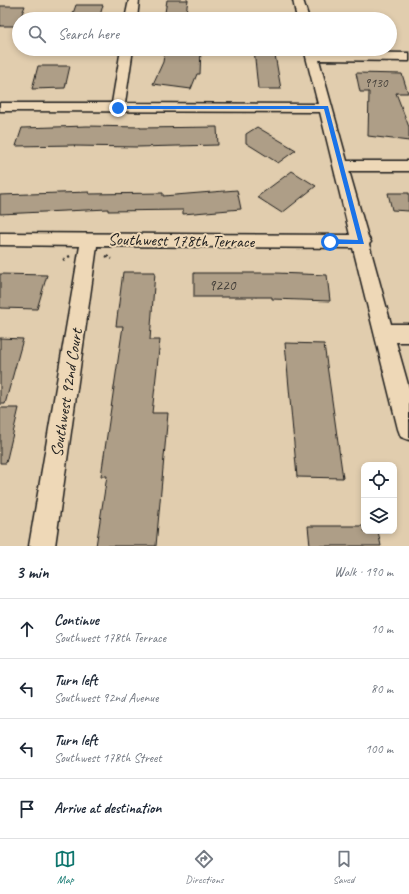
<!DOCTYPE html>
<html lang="en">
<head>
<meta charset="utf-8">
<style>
	:root { --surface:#fff; --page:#f2f2f3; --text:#1f2937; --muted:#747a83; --line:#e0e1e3; --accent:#0f766e }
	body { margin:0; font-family:Caveat,sans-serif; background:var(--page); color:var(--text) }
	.controls { position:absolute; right:12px; bottom:12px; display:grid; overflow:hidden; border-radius:8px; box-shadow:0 2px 6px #0003 }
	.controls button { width:36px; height:36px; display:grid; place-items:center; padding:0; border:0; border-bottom:1px solid var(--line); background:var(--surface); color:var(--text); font:20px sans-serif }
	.stop { position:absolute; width:12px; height:12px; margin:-9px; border:3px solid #1a73e8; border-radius:50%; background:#fff }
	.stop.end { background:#1a73e8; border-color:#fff; box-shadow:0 1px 4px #0008 }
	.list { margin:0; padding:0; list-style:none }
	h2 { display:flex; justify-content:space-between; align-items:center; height:52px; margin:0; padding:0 16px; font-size:17px }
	h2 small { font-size:13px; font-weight:400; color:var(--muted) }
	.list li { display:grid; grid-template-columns:26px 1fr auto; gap:12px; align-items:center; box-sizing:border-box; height:60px; padding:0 16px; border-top:1px solid var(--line) }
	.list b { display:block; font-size:15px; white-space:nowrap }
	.list p { margin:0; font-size:13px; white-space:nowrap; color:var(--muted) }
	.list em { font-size:13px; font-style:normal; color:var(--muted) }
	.icon { flex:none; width:22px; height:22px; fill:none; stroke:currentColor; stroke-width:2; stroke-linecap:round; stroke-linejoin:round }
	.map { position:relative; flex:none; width:409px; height:546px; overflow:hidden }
	.search { position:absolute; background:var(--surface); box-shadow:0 2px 6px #0003; left:12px; right:12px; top:12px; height:44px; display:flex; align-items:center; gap:10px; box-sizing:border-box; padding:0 14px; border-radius:22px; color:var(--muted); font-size:15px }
	.sheet { height:292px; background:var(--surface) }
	nav { display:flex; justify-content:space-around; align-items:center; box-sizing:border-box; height:56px; border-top:1px solid var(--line); background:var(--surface); font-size:11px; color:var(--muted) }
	nav a { display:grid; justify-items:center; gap:2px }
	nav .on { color:var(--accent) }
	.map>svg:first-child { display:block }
	.building { fill:#ae9e87; stroke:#1c1c1c }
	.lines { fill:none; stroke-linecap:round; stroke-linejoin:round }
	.minor-casing { stroke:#1c1c1c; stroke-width:3 }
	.path { stroke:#1c1c1c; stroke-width:2.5; stroke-dasharray:3 3; stroke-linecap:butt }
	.minor { fill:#eed8b7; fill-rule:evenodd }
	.route { fill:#1a73e8 }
	.labels { text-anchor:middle; stroke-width:4; stroke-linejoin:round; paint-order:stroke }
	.far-number-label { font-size:13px; fill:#403c37 }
	.number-label { font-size:15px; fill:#403c37 }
	.street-label { font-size:17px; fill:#1c1c1c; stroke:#eed8b7 }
</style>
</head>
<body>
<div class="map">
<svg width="409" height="546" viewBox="0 0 409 546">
	<rect width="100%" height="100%" fill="#e1cdae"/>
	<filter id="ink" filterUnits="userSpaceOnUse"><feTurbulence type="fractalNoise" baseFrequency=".025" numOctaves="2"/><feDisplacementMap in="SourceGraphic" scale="8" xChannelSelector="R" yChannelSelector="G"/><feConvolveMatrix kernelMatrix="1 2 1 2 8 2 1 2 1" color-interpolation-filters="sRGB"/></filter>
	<g filter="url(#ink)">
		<g class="building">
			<path d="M167 0H188L185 19H164Z"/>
			<path d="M76 5H103L99 19H71Z"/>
			<path d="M0 6H25L17 26H0Z"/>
			<path d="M165 49H201L200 74H197L191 89 153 84 163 62Z"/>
			<path d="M254 49H274L281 89H258Z"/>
			<path d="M38 66H70L65 88 32 89Z"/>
			<path d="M356 73 402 74 408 93H396L409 127V141L368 136 369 92H360Z"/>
			<path d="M87 126 140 127V128L217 127 218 145 137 147 74 146 75 145 16 146 22 128Z"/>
			<path d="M257 127 296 150 278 163 246 143V134Z"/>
			<path d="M292 171 316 186 282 213 257 197Z"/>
			<path d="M237 190 241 209 183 214V210L108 211V209L0 214V195L89 192V194L163 193V196Z"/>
			<path d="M388 193H409V211L392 210Z"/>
			<path d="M123 272H155L150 340H160L152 413H168L156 546H96L107 476H101L123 326H116Z"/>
			<path d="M194 273H276L327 275 330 301 272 299V297H194Z"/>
			<path d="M0 274 47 275 37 309 0 308Z"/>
			<path d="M0 338 23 339 5 404H0Z"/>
			<path d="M285 343 324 344 343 478 297 477Z"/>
			<path d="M0 408H19L6 463H0Z"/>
			<path d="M308 526H364V531H378L381 546H310Z"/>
		</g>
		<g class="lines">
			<g class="minor-casing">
				<g id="minor">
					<path d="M129 0H139L137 19H125Z"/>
					<path d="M293 0H303L309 19H297Z"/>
					<path d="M121 49H133L125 103 318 104 304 49H316L317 52 409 53V61L319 60 347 161H409V171H349L368 237 371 242 369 244 391 324H409V342H396L409 388V440L401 437 398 429 353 248 97 246 55 546H29L80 246 0 245V233L350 235 320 112 0 111V103H112Z"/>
				</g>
			</g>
			<g class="path">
				<path d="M106 256 112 259"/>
				<path d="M63 260 70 256"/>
			</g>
			<use href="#minor" class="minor"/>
		</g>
	</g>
	<path class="route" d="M118 106H328L364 244H330L327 242 330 239 358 240 324 109H117Z"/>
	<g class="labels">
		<g class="far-number-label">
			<text x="376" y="87">9130</text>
		</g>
		<g class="number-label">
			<text x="222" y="290">9220</text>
		</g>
		<g class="street-label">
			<text transform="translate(181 240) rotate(1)" y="6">Southwest 178th Terrace</text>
			<text transform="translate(66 393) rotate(-81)" y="6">Southwest 92nd Court</text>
		</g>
	</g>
</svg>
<div class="controls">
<button><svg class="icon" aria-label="locate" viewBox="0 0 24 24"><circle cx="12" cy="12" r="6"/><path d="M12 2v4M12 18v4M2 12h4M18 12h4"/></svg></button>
<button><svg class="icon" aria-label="layers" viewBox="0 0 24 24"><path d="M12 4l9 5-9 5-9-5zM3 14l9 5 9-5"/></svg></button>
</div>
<div class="stop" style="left:330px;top:242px"></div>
<div class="stop end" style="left:118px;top:108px"></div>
<div class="search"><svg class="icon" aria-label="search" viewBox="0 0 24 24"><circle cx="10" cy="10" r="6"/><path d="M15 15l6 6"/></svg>Search here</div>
</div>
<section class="sheet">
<h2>3 min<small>Walk · 190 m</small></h2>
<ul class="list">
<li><svg class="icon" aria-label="ahead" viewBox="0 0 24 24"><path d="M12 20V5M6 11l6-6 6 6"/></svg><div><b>Continue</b><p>Southwest 178th Terrace</p></div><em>10 m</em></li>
<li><svg class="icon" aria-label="left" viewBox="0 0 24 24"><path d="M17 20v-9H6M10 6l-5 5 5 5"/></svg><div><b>Turn left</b><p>Southwest 92nd Avenue</p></div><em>80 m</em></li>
<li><svg class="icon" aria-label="left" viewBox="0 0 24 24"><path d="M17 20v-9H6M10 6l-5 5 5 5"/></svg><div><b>Turn left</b><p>Southwest 178th Street</p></div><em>100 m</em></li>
<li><svg class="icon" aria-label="arrive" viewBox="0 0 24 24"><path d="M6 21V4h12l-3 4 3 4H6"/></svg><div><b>Arrive at destination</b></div></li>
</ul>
</section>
<nav>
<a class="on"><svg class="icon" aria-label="map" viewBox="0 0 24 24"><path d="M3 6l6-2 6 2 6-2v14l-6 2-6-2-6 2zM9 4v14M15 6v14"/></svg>Map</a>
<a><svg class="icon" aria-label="directions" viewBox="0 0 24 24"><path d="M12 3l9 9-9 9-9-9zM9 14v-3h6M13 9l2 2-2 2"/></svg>Directions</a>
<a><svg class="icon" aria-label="saved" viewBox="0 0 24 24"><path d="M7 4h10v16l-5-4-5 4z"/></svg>Saved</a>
</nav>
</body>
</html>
